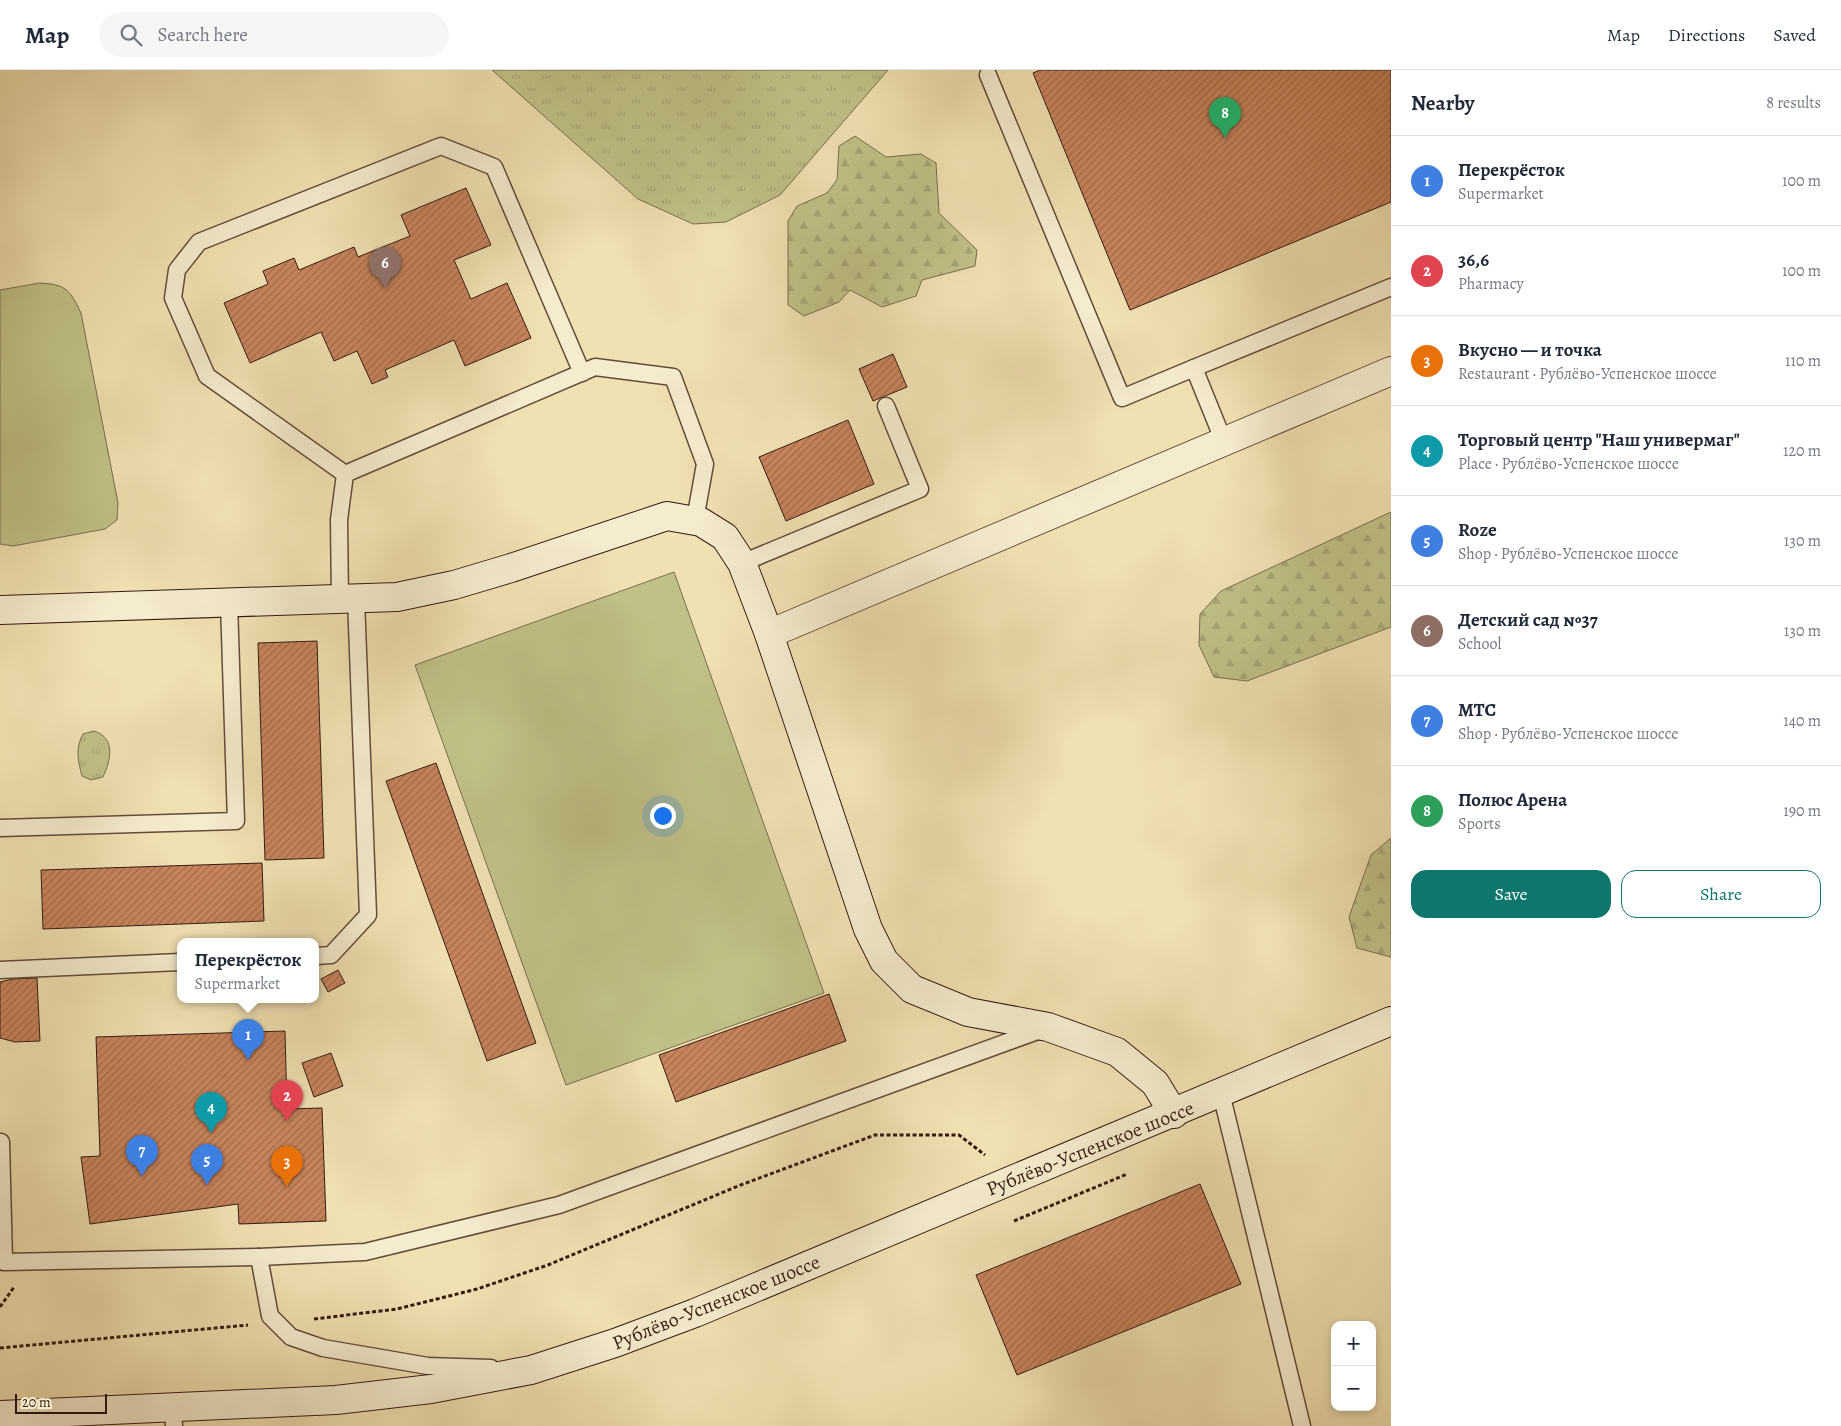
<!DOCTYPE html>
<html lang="en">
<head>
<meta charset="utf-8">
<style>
	:root { --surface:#fff; --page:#f6f6f7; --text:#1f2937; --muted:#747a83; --line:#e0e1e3; --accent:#0f766e }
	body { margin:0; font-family:Alegreya,serif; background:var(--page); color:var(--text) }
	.controls { position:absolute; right:15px; bottom:15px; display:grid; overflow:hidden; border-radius:10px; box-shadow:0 2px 8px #0003 }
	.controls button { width:45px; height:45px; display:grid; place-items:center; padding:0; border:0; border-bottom:1px solid var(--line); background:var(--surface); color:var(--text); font:25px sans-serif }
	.scale { position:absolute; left:15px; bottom:12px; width:92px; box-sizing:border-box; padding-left:5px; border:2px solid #341b11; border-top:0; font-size:14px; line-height:18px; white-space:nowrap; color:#341b11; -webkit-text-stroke:4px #f5eccd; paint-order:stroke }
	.you { position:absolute; left:662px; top:745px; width:18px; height:18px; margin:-12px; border:4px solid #fff; border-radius:50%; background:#1a73e8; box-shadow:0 0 0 8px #1a73e833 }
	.badge { display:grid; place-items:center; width:32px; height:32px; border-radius:50%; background:var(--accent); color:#fff; font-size:16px; font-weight:700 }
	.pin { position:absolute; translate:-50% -41px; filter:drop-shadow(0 1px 2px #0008) }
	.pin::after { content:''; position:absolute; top:26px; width:18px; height:15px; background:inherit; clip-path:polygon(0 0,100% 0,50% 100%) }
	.popup { position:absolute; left:177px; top:868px; width:142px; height:65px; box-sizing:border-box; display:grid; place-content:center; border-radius:10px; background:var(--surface); filter:drop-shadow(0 1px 4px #0005); font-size:16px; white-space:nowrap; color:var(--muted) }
	.popup b { font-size:19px; color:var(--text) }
	.popup::after { content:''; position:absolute; left:50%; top:100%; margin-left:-10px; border:10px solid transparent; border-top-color:var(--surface) }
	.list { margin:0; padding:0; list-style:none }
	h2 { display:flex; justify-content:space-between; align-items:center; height:65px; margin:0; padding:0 20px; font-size:21px }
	h2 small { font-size:16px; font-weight:400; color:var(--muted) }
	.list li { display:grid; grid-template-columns:32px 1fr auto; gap:15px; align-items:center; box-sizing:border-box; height:90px; padding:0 20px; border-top:1px solid var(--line) }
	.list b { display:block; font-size:19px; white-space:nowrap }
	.list p { margin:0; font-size:16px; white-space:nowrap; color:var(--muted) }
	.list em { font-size:16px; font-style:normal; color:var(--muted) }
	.actions { display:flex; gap:10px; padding:15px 20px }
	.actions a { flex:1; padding:11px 0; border:1px solid var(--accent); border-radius:15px; text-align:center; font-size:18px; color:var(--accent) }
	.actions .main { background:var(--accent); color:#fff }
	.icon { flex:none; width:28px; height:28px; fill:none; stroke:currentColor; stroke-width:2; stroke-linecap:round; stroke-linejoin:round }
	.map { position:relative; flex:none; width:1391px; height:1356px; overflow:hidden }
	header { display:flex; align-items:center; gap:30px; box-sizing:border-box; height:70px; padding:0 25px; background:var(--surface); border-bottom:1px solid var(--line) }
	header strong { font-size:24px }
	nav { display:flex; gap:28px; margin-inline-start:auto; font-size:18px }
	.search { width:350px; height:45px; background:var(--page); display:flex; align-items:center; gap:12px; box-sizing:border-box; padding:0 18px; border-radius:28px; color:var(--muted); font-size:19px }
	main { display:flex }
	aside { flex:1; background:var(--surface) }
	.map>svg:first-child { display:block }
	.grass { fill:url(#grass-tufts); stroke:#7a6e4c }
	.forest { fill:url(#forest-firs); stroke:#7a6e4c }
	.pitch { fill:#c0c188; stroke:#7a6e4c }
	.building { fill:url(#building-hatch); stroke:#341b11 }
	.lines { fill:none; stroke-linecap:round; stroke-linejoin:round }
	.lane-casing { stroke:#634c39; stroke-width:19 }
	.street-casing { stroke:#634c39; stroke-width:30 }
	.secondary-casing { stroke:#341b11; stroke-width:30 }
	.path { stroke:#341b11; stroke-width:3; stroke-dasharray:4 2.5; stroke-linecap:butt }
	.lane { stroke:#f5eccd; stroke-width:16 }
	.street { stroke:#f5eccd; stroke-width:28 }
	.secondary { stroke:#f5eccd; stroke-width:28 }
	.labels { text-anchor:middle; stroke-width:4.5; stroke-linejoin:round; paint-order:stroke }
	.street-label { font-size:20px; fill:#341b11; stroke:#f5eccd }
</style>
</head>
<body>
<header>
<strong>Map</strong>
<div class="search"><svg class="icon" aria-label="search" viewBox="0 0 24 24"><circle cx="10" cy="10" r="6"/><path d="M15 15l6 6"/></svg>Search here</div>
<nav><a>Map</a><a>Directions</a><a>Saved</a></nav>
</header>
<main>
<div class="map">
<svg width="1391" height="1356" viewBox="0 0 1391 1356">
	<defs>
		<pattern id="grass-tufts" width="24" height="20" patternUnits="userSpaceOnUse" patternTransform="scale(1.25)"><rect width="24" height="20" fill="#c0c188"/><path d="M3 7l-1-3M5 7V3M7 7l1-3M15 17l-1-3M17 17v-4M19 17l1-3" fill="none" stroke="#a6a574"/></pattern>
		<pattern id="forest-firs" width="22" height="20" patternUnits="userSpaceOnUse" patternTransform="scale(1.25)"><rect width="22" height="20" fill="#c0c188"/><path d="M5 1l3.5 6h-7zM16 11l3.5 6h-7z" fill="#a6a574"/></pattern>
		<pattern id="building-hatch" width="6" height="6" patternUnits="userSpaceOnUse" patternTransform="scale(1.25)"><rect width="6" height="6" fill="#c8845d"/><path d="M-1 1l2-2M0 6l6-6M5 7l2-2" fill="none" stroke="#a36b4b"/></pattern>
	</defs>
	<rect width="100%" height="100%" fill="#f0e1b2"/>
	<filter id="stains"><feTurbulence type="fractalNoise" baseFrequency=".004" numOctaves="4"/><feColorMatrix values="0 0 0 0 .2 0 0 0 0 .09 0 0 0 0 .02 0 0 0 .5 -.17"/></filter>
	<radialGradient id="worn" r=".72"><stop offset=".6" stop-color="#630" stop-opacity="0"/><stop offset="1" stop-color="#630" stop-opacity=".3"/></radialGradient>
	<g class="grass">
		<path d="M492 0H888L780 125 726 152 693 154 638 129Z"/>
		<path d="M94 661C116 668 111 690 103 707L91 710 82 706C78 692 75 678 83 664Z"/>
	</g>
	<g class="forest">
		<path d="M855 66 886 87 921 84 936 93 939 143 977 180 975 196 922 210 916 226 882 237 850 220 839 232 804 246 788 235V151L797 136 827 123 837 110 839 76Z"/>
		<path d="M1391 442V557L1247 611 1214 607 1199 575 1200 544 1221 521Z"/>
		<path d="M1391 768V887L1357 878 1349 847 1371 785Z"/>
	</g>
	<g class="pitch">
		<path d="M39 213C66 214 70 220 81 243L118 433 117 450 105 459 13 476 0 474V220Z"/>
		<path d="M674 502 824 923 566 1015 415 595Z"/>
	</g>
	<g class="building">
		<path d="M1040 0H1391V132L1130 240 1033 3Z"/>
		<path d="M466 118 491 175 454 190 471 229 507 213 531 268 465 296 454 270 385 300 388 307 372 314 357 281 334 291 321 262 250 293 224 233 268 214 263 201 294 188 299 200 354 177 358 187 410 166 401 145Z"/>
		<path d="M893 284 907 317 873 331 859 299Z"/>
		<path d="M848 350 874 414 786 451 759 387Z"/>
		<path d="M317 571 324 788 265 790 258 573Z"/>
		<path d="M436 693 536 973 487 991 386 711Z"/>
		<path d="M262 793 264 851 43 859 41 800Z"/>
		<path d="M338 900 345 913 328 922 321 909Z"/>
		<path d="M37 908 40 971 15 972 0 968V912L13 909Z"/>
		<path d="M829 924 846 971 676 1032 659 985Z"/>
		<path d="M285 961 287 1039 322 1038 326 1151 239 1154 238 1134 90 1154 81 1087 100 1086 96 967Z"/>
		<path d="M331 983 343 1016 314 1027 302 993Z"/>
		<path d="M1200 1114 1241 1214 1017 1305 976 1205Z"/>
	</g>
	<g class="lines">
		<g class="lane-casing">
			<g id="lane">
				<path d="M988 5 1122 328 1194 298"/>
				<path d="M1224 372 1194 298 1391 217"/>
				<path d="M345 404 207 306 173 228 177 200 199 172 441 76 494 97 582 303"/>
				<path d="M742 493 920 419 886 336"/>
				<path d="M340 530 339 450 345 404 595 297 673 307 705 394 695 450"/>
				<path d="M0 758 236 751 229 533"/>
				<path d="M316 886 331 885 368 845 356 529"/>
				<path d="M0 900 180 892"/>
				<path d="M1221 1023 1302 1356"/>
				<path d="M1 1072 4 1192 259 1187 365 1182 559 1135 1043 959"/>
				<path d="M259 1187 270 1246 291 1267 323 1278 428 1296 491 1298"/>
				<path d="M173 1338 174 1356"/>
			</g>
		</g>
		<g class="street-casing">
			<path id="street" d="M769 564 1391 301"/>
		</g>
		<g class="secondary-casing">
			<g id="secondary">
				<path d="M0 540 397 527 454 515 511 498 667 446 701 452 725 467 742 493 769 564 868 859 884 891 912 919 968 942 1048 957 1117 982 1155 1013 1174 1044"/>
				<path d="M0 1345 336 1330 431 1319 531 1300 615 1273 695 1243 1391 951"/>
			</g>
		</g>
		<g class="path">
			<path d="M1014 1151 1127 1104"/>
			<path d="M0 1237 14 1217"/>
			<path d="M314 1249 397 1239 477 1219 548 1195 738 1116 875 1065H959L985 1085"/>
			<path d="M0 1278 248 1255"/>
		</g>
		<use href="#lane" class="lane"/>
		<use href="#street" class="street"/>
		<use href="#secondary" class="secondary"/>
	</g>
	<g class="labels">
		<g class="street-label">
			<text transform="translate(1090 1078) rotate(-22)" y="7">Рублёво-Успенское шоссе</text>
			<text transform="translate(716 1232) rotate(-22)" y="7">Рублёво-Успенское шоссе</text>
		</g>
	</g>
	<rect width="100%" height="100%" filter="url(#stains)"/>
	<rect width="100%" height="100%" fill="url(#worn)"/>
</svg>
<div class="controls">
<button>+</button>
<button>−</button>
</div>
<div class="scale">20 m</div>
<div class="you"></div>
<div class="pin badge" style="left:248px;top:990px;background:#3f7fe0">1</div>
<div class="popup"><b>Перекрёсток</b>Supermarket</div>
<div class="pin badge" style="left:287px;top:1051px;background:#e0444e">2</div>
<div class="pin badge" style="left:287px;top:1117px;background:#e8710a">3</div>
<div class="pin badge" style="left:211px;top:1063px;background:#0f9aa8">4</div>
<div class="pin badge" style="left:207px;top:1115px;background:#3f7fe0">5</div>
<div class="pin badge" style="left:385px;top:218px;background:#8d6e63">6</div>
<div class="pin badge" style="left:142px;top:1106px;background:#3f7fe0">7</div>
<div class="pin badge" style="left:1225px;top:68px;background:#2e9e5b">8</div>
</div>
<aside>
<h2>Nearby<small>8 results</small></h2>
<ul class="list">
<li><span class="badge" style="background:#3f7fe0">1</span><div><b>Перекрёсток</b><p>Supermarket</p></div><em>100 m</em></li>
<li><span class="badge" style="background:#e0444e">2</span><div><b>36,6</b><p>Pharmacy</p></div><em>100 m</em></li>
<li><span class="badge" style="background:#e8710a">3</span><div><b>Вкусно — и точка</b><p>Restaurant · Рублёво-Успенское шоссе</p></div><em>110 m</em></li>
<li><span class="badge" style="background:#0f9aa8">4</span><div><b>Торговый центр &quot;Наш универмаг&quot;</b><p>Place · Рублёво-Успенское шоссе</p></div><em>120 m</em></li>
<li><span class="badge" style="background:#3f7fe0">5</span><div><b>Roze</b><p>Shop · Рублёво-Успенское шоссе</p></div><em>130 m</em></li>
<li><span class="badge" style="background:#8d6e63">6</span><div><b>Детский сад №37</b><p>School</p></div><em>130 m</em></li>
<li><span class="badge" style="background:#3f7fe0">7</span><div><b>МТС</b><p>Shop · Рублёво-Успенское шоссе</p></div><em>140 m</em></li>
<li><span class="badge" style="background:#2e9e5b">8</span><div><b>Полюс Арена</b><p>Sports</p></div><em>190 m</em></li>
</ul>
<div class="actions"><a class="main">Save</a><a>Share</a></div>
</aside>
</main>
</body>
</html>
